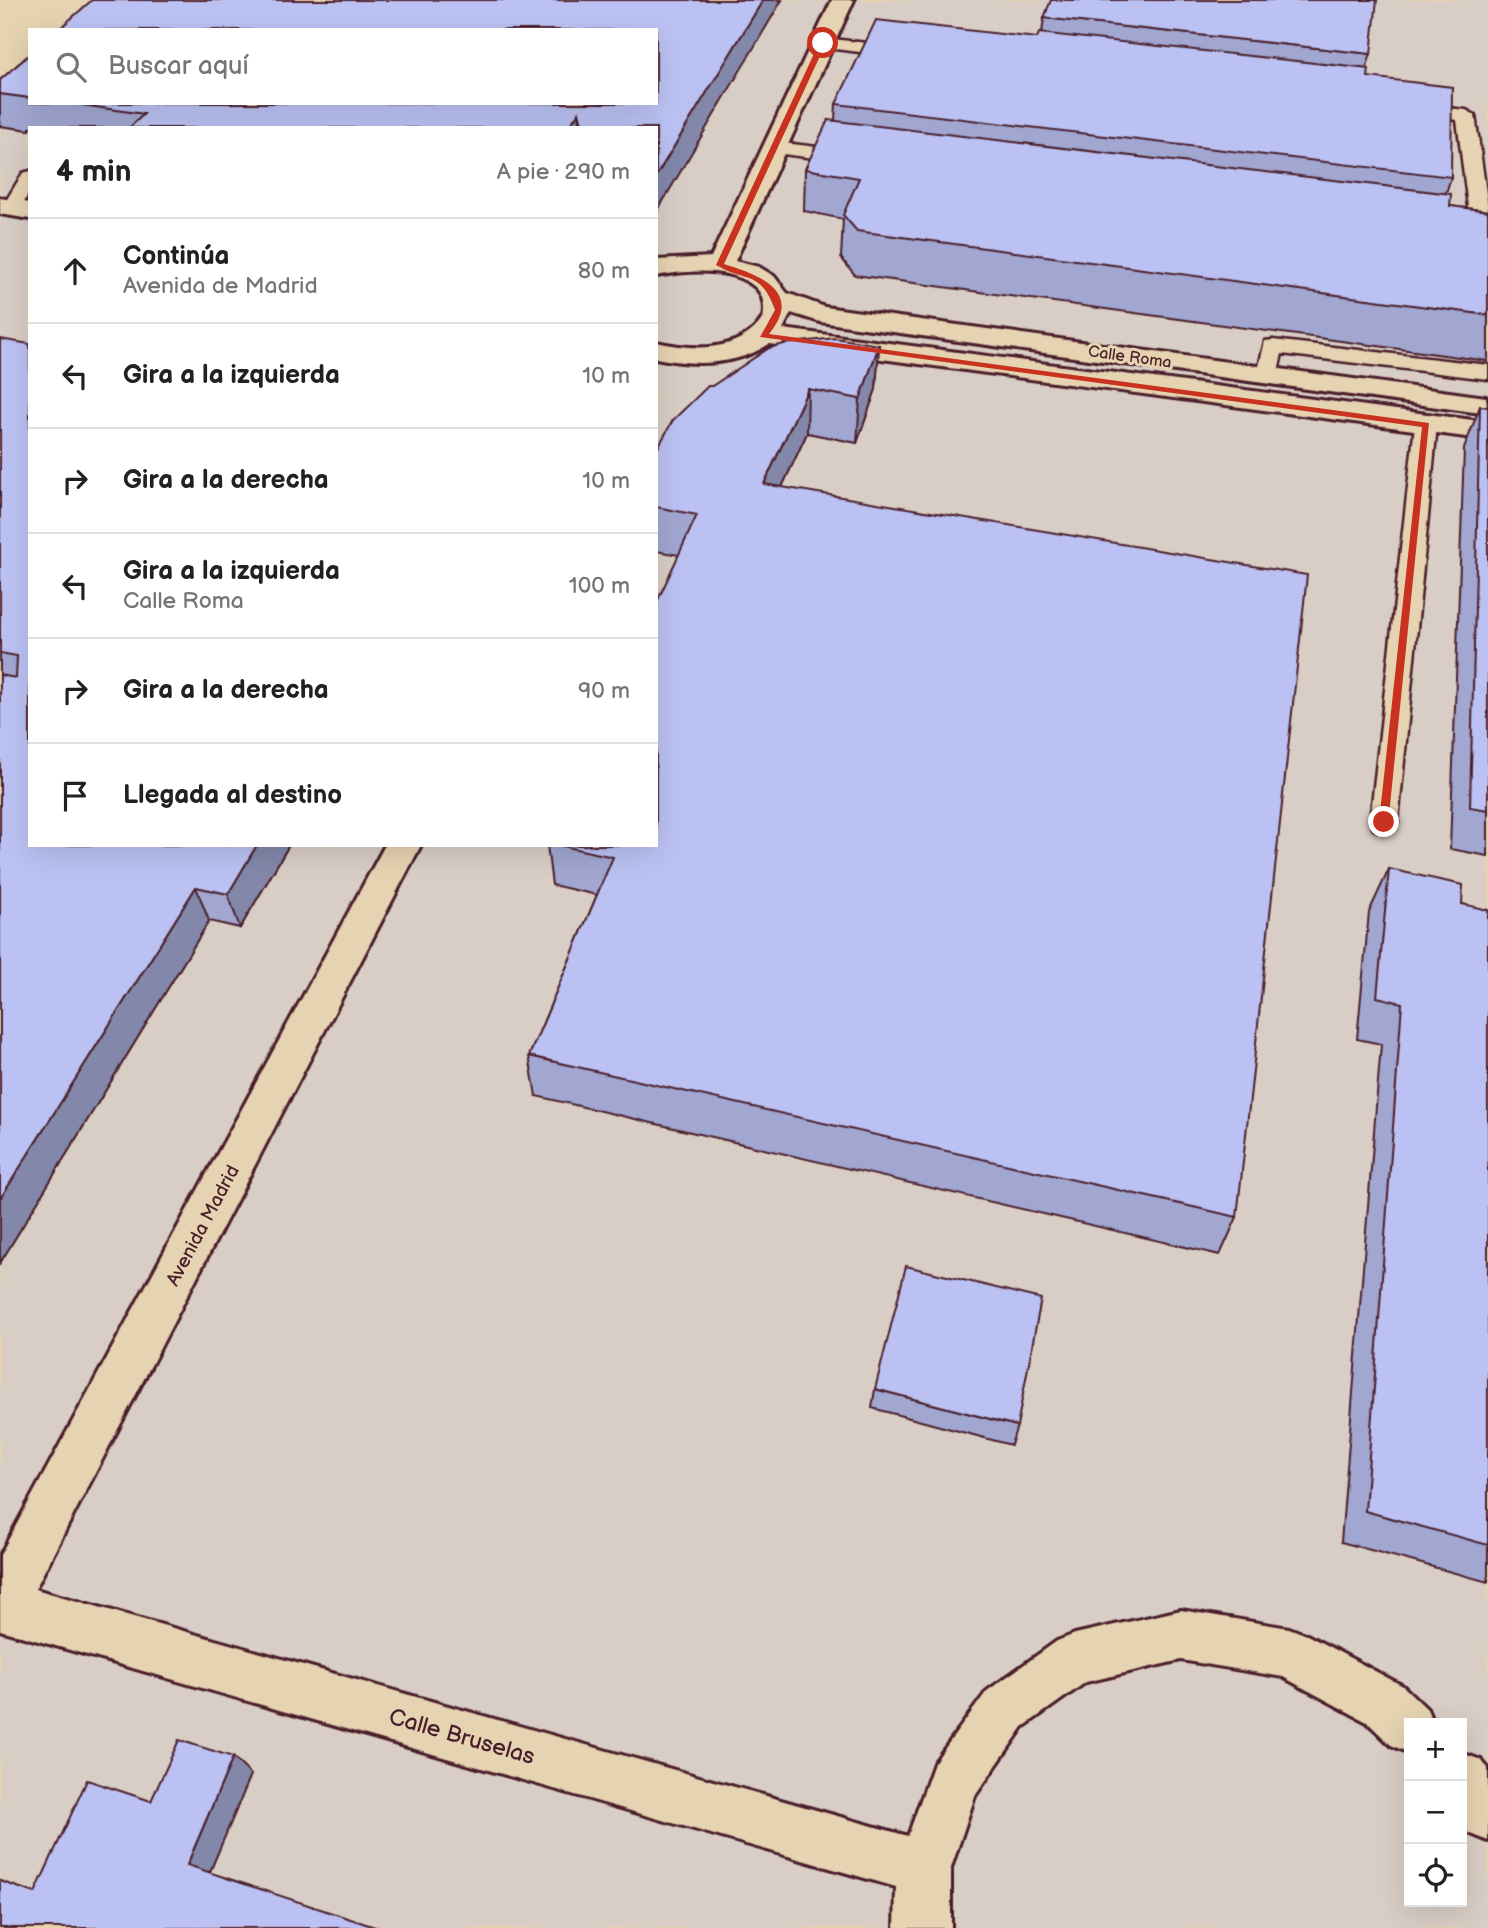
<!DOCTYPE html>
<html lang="es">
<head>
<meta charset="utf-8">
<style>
	:root { --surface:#fff; --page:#f6f6f6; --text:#202124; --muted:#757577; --line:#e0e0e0 }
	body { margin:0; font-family:"Balsamiq Sans",sans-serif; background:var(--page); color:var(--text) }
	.controls { position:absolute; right:21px; bottom:21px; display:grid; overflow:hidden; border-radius:0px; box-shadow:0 7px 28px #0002 }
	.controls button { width:63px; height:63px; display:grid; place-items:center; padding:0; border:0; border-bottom:2px solid var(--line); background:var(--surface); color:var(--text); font:35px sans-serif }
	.stop { position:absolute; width:21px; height:21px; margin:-16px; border:5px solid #c8321e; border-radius:50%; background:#fff }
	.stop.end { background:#c8321e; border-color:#fff; box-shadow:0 2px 7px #0008 }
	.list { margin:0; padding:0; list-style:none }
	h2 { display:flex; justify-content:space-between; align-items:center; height:91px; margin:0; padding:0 28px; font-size:30px }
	h2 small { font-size:23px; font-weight:400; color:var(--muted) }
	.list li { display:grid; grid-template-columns:46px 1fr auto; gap:21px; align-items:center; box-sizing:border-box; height:105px; padding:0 28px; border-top:2px solid var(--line) }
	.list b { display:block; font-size:26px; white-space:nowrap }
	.list p { margin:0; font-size:23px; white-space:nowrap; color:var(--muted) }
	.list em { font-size:23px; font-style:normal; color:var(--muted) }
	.icon { flex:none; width:38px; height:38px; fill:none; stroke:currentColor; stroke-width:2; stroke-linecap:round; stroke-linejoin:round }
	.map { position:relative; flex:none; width:1488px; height:1928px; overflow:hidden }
	.search { position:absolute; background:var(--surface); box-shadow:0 7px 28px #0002; left:28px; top:28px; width:630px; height:77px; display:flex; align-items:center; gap:18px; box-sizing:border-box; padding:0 24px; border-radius:0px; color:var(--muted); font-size:26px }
	.panel { position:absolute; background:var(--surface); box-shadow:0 7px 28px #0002; left:28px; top:126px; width:630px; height:721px; border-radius:0px }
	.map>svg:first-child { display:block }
	.built { fill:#d9cec5; fill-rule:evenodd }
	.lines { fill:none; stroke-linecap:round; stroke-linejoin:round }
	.lane-casing { stroke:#4a1f2b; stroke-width:5 }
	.street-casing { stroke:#4a1f2b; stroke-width:6 }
	.lane { fill:#e6d3b1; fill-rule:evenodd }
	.street { fill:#e6d3b1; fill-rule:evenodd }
	.wall { fill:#a1a7d1; stroke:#4a1f2b; stroke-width:2 }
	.shaded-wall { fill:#8388aa; stroke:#4a1f2b; stroke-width:2 }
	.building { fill:#bbc2f3; stroke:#4a1f2b; stroke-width:2 }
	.route { fill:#c8321e }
	.labels { text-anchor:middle; stroke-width:6; stroke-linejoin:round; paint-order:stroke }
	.far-street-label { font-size:16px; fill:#4a1f2b; stroke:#e6d3b1 }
	.street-label { font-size:19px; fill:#4a1f2b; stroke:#e6d3b1 }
	.near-street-label { font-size:23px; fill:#4a1f2b; stroke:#e6d3b1 }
</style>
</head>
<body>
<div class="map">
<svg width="1488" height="1928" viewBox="0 0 1488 1928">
	<rect width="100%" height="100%" fill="#e6d3b1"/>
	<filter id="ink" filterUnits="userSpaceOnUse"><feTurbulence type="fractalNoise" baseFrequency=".0143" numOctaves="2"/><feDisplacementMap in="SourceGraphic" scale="14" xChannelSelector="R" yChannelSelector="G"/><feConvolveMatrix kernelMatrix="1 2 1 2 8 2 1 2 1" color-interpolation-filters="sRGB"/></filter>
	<g filter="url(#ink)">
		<path class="built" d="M118 0H1488V1928H0V114L30 103H656V30ZM30 128H656V845H30ZM1409 1723H1462V1902H1409Z"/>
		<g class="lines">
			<g class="lane-casing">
				<g id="lane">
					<path d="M823 38 903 47 912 52 903 57 817 47 814 43 817 39Z"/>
					<path d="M1411 104 1466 110 1475 115 1488 207V226L1481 224 1468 207 1457 120 1405 113 1402 109 1405 105Z"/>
					<path d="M774 142 853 151 862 157 853 163 767 152 765 148Z"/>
					<path d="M30 171C30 189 28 198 18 213H4L1 209 23 173Z"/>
					<path d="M1273 340 1488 365V379L1282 354 1276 380H1260L1257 375 1265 341Z"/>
					<path d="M1426 418 1434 420 1437 425 1398 822 1394 829 1384 832 1374 829 1370 822 1415 425 1418 420Z"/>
				</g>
			</g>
			<g class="street-casing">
				<g id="street">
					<path d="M832 0H854L735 261 759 267 774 276 787 293 825 307 1486 397 1488 414 820 322 791 313 783 329 1488 422V440L769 344C736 366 694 366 656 358V342C688 349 727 353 754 329 759 324 764 318 764 311 764 302 762 293 755 287 730 266 686 271 656 276V260L711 257Z"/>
					<path d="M0 198 30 203V219L0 214Z"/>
					<path d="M385 845H421L35 1589 908 1836 934 1763 987 1691 1057 1641 1075 1634 1181 1610 1289 1628 1307 1635 1403 1686 1427 1709 1433 1723H1409V1753L1391 1745 1367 1722 1283 1677 1181 1660 1086 1682 1023 1727 975 1796 951 1868V1928H895L896 1887 0 1630V1555Z"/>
					<path d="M1462 1753 1481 1760 1488 1768V1841L1469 1833 1462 1821Z"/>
				</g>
			</g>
			<use href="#lane" class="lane"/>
			<use href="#street" class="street"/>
		</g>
		<g class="wall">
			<path d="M782 0 656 128H30V130L0 126V80L30 54V103H656Z"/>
			<path d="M1044 18 1371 54 1366 69 1368 77 1451 177 1446 193 1450 206 1488 211V361L855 275 841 258 843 219 804 211 805 169 835 120 836 104 1037 38 1042 33Z"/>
			<path d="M0 339 30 845H289L240 928 209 921 0 1263Z"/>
			<path d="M879 345 876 389 857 443 807 433 782 487 1237 1217 1220 1255 536 1096 529 1056 597 895 552 885 547 845H656L679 555 656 551V451L712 386Z"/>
			<path d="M1480 406 1488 407V856L1450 849 1464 449Z"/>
			<path d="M1389 869 1462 904 1488 910V1582L1341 1542 1381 1044 1357 1039 1369 912Z"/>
			<path d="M875 1389 1017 1426 1011 1445 872 1408Z"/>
		</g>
		<g class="shaded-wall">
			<path d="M763 0H782L656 213V176Z"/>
			<path d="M579 112 581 128H568Z"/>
			<path d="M879 345 876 389 857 443 860 399Z"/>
			<path d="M808 389 807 433 763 528 764 484Z"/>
			<path d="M257 845H289L240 928 228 894Z"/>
			<path d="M196 887 209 921 0 1263V1199Z"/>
			<path d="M233 1757 251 1775 206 1881 187 1865Z"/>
		</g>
		<g class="building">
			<path d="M92 0H763L656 176V128H583L579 112 568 128H129L144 114 68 103H656V30H58Z"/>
			<path d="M1051 0H1377L1371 54 1044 18Z"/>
			<path d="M876 20 1037 38 1039 33 1369 69 1368 77 1452 87 1451 177 836 104Z"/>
			<path d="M30 54V98L0 94V80Z"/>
			<path d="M828 120 1451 194 1450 206 1488 211V315L857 231 843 215 859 178 805 169Z"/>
			<path d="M835 338 879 345 860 399 808 389 764 484 1307 575 1237 1217 529 1056 613 857 558 845H656V604L697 515 656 507V451L673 420 708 386H712L769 348 784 344Z"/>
			<path d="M0 339 30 344V845H257L228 894 196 887 0 1199V675L16 678 17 656 0 653Z"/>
			<path d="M1480 406 1488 407V810L1470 807Z"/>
			<path d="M1389 869 1463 885 1462 904 1488 910V1545L1365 1511 1402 1003 1377 997Z"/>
			<path d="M906 1266 1041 1299 1017 1426 875 1389Z"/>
			<path d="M179 1740 233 1757 187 1865 378 1928H0V1881L35 1893 87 1780 151 1801Z"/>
		</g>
	</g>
	<path class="route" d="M823 41 826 43 724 264C759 275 804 291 769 334L1429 423 1388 825H1380L1379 822 1422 427 760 337 775 310C760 269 746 283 716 265L819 43Z"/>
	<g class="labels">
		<g class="far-street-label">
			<text transform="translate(1130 356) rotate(8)" y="6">Calle Roma</text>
		</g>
		<g class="street-label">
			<text transform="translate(202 1225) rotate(-62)" y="7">Avenida Madrid</text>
		</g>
		<g class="near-street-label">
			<text transform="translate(462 1736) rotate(16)" y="8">Calle Bruselas</text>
		</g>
	</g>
</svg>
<div class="controls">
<button>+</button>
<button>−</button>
<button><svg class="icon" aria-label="locate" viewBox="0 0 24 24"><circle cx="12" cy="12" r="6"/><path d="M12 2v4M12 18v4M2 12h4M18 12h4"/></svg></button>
</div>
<div class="stop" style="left:823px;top:43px"></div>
<div class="stop end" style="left:1384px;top:822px"></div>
<div class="search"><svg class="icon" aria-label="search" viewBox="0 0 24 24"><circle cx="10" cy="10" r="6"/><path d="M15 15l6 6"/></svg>Buscar aquí</div>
<section class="panel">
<h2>4 min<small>A pie · 290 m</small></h2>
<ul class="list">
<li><svg class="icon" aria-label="ahead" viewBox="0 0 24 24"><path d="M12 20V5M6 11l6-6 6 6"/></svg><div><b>Continúa</b><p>Avenida de Madrid</p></div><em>80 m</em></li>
<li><svg class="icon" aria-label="left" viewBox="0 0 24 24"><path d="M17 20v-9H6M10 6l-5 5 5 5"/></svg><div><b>Gira a la izquierda</b></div><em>10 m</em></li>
<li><svg class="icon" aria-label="right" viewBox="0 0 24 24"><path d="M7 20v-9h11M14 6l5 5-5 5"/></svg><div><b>Gira a la derecha</b></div><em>10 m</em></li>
<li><svg class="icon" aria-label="left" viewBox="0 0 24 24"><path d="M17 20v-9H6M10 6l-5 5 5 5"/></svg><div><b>Gira a la izquierda</b><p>Calle Roma</p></div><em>100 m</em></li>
<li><svg class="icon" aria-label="right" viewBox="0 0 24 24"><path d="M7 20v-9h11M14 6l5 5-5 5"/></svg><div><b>Gira a la derecha</b></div><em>90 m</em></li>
<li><svg class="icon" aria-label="arrive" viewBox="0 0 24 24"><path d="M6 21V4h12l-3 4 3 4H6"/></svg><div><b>Llegada al destino</b></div></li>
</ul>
</section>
</div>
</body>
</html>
